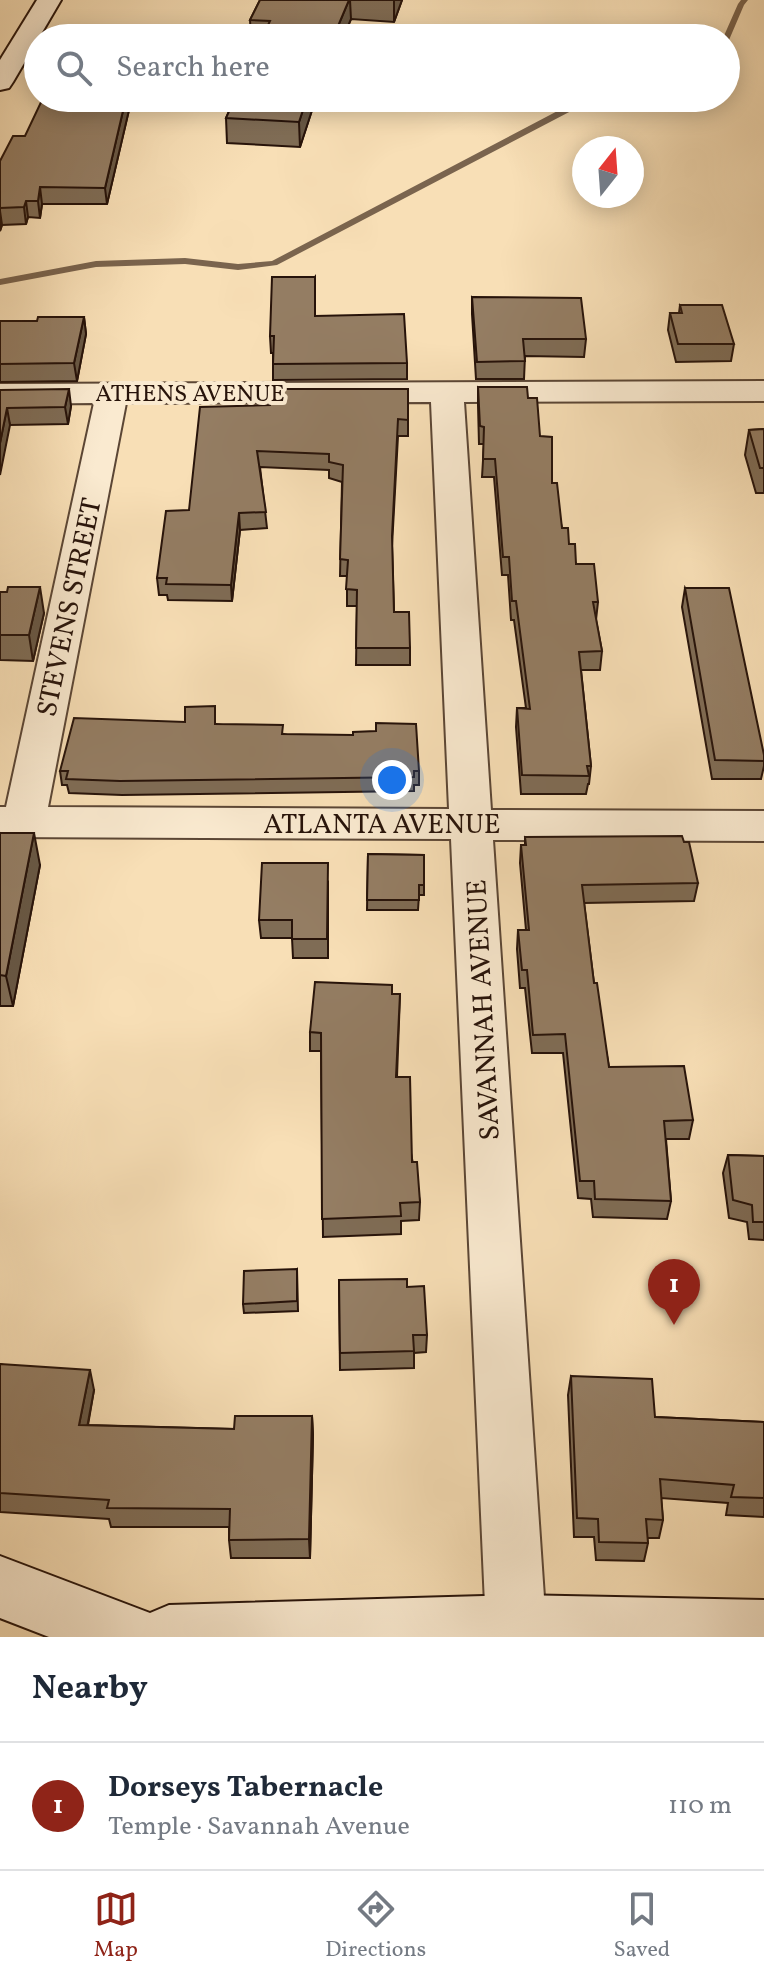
<!DOCTYPE html>
<html lang="en">
<head>
<meta charset="utf-8">
<style>
	:root { --surface:#fff; --page:#f6f6f7; --text:#1f2937; --muted:#747a83; --line:#e0e1e3; --accent:#8f2418 }
	body { margin:0; font-family:Vollkorn,serif; background:var(--page); color:var(--text) }
	.compass { position:absolute; left:572px; top:136px; width:72px; height:72px; border-radius:50%; background:var(--surface); box-shadow:0 4px 20px #0003; rotate:17deg }
	.you { position:absolute; left:392px; top:780px; width:28px; height:28px; margin:-20px; border:6px solid #fff; border-radius:50%; background:#1a73e8; box-shadow:0 0 0 12px #1a73e833 }
	.badge { display:grid; place-items:center; width:52px; height:52px; border-radius:50%; background:var(--accent); color:#fff; font-size:26px; font-weight:700 }
	.pin { position:absolute; translate:-50% -66px; filter:drop-shadow(0 2px 4px #0008) }
	.pin::after { content:''; position:absolute; top:42px; width:28px; height:24px; background:inherit; clip-path:polygon(0 0,100% 0,50% 100%) }
	.list { margin:0; padding:0; list-style:none }
	h2 { display:flex; justify-content:space-between; align-items:center; height:104px; margin:0; padding:0 32px; font-size:34px }
	h2 small { font-size:26px; font-weight:400; color:var(--muted) }
	.list li { display:grid; grid-template-columns:52px 1fr auto; gap:24px; align-items:center; box-sizing:border-box; height:128px; padding:0 32px; border-top:2px solid var(--line) }
	.list b { display:block; font-size:30px; white-space:nowrap }
	.list p { margin:0; font-size:26px; white-space:nowrap; color:var(--muted) }
	.list em { font-size:26px; font-style:normal; color:var(--muted) }
	.icon { flex:none; width:44px; height:44px; fill:none; stroke:currentColor; stroke-width:2; stroke-linecap:round; stroke-linejoin:round }
	.map { position:relative; flex:none; width:764px; height:1637px; overflow:hidden }
	.search { position:absolute; background:var(--surface); box-shadow:0 4px 20px #0003; left:24px; right:24px; top:24px; height:88px; display:flex; align-items:center; gap:20px; box-sizing:border-box; padding:0 28px; border-radius:44px; color:var(--muted); font-size:30px }
	.sheet { height:232px; background:var(--surface) }
	nav { display:flex; justify-content:space-around; align-items:center; box-sizing:border-box; height:112px; border-top:2px solid var(--line); background:var(--surface); font-size:22px; color:var(--muted) }
	nav a { display:grid; justify-items:center; gap:4px }
	nav .on { color:var(--accent) }
	.map>svg:first-child { display:block }
	.lines { fill:none; stroke-linecap:round; stroke-linejoin:round }
	.stream { fill:#7a644e; fill-rule:evenodd }
	.street-casing { stroke:#5b4635; stroke-width:4 }
	.secondary-casing { stroke:#27130a; stroke-width:4 }
	.street { fill:#faead0; fill-rule:evenodd }
	.secondary { fill:#faead0; fill-rule:evenodd }
	.wall { fill:#7f6c55; stroke:#27130a; stroke-width:2 }
	.shaded-wall { fill:#685845; stroke:#27130a; stroke-width:2 }
	.building { fill:#947d63; stroke:#27130a; stroke-width:2 }
	.labels { text-anchor:middle; stroke-width:8; stroke-linejoin:round; paint-order:stroke }
	.far-street-label { font-size:24px; fill:#27130a; stroke:#faead0 }
	.street-label { font-size:28px; fill:#27130a; stroke:#faead0 }
</style>
</head>
<body>
<div class="map">
<svg width="764" height="1637" viewBox="0 0 764 1637">
	<rect width="100%" height="100%" fill="#f8dfb6"/>
	<filter id="stains"><feTurbulence type="fractalNoise" baseFrequency=".0025" numOctaves="4"/><feColorMatrix values="0 0 0 0 .2 0 0 0 0 .09 0 0 0 0 .02 0 0 0 .5 -.17"/></filter>
	<radialGradient id="worn" r=".72"><stop offset=".6" stop-color="#630" stop-opacity="0"/><stop offset="1" stop-color="#630" stop-opacity=".3"/></radialGradient>
	<g class="lines">
		<g class="stream">
			<path d="M741 0H748L744 5 729 40 726 42V38H723L738 4Z"/>
			<path d="M593 98H604L573 110 277 265 238 270 185 264 96 267 0 285V279L96 261 185 258 238 264 272 261 567 106Z"/>
		</g>
		<g class="street-casing">
			<path id="street" d="M764 381V401L464 402 491 810 764 811V841L493 840 546 1627 542 1637H490L486 1627 451 839 0 837V807H6L94 403 0 404V384ZM431 402 449 809 48 807 126 403Z"/>
		</g>
		<g class="secondary-casing">
			<g id="secondary">
				<path d="M37 0H61L13 82 9 88 0 90V60Z"/>
				<path d="M0 1556 150 1613 169 1605 516 1595 764 1600V1637H49L0 1618Z"/>
			</g>
		</g>
		<use href="#street" class="street"/>
		<use href="#secondary" class="secondary"/>
	</g>
	<g class="wall">
		<path d="M260 0H402L394 22 351 19 343 38H251L250 20Z"/>
		<path d="M235 98H316L300 147 227 143 226 118Z"/>
		<path d="M129 110 107 204H42L40 218 28 217 26 224 2 225 0 231V161L25 136Z"/>
		<path d="M315 277V316L407 363V379L273 380V353H271L270 336Z"/>
		<path d="M472 297 586 339 584 357 525 356 524 379H476L472 314Z"/>
		<path d="M680 305 734 344 731 361 676 362 668 330 670 313H679Z"/>
		<path d="M84 317 86 334 77 381 0 382V321H37Z"/>
		<path d="M478 387 528 398 552 483 562 528 576 564 598 602 596 620 602 651 600 670H581L591 766 589 784H588L586 794H521L516 727 517 708H526L514 620H511L508 575H502L494 477H482L484 444H479L478 405Z"/>
		<path d="M408 389V436H398L392 546 394 612 410 648V665H356L357 606H347V576H340L342 482 329 478V470L260 467 267 528 240 530 232 601 168 600 167 595H159L157 578 189 510 270 405Z"/>
		<path d="M0 390 71 406 68 424 10 425Z"/>
		<path d="M764 429V493H756L745 455 749 430Z"/>
		<path d="M685 588 764 755V766L761 779H712L682 607Z"/>
		<path d="M0 592H7L44 613 33 661 0 660Z"/>
		<path d="M216 724 284 734 419 771V785H414V791L122 795 69 793 67 785H62L60 771Z"/>
		<path d="M0 833 40 865 13 1006H0Z"/>
		<path d="M525 837 698 883 694 901 584 903 594 983 609 1067 693 1120 689 1139H666L671 1201 667 1219 593 1217 591 1199 578 1198 563 1053H532L525 988H520L517 949 518 930H526L520 863 521 845H525Z"/>
		<path d="M368 854 424 855V895H419L418 910H367Z"/>
		<path d="M328 882V958H293L292 938H261L259 920Z"/>
		<path d="M392 994H400L397 1077 420 1202 419 1220 401 1221V1234L323 1237 321 1051H310V1032Z"/>
		<path d="M728 1155 764 1156V1240L749 1239 747 1222 729 1218 723 1173Z"/>
		<path d="M297 1269 298 1311 244 1313 243 1304Z"/>
		<path d="M339 1280 407 1287 427 1335 426 1352 414 1353V1368L340 1370Z"/>
		<path d="M0 1364 94 1390 88 1425 234 1429 312 1416 313 1435 310 1558H231L229 1540V1527H111L109 1519 0 1512Z"/>
		<path d="M571 1376 655 1417 764 1422V1517L726 1515 728 1503 661 1498 663 1520 659 1538H647L648 1543 644 1561 596 1560 594 1537H574L568 1395Z"/>
	</g>
	<g class="shaded-wall">
		<path d="M349 0H350L351 19 343 38H333Z"/>
		<path d="M394 0H402L394 22Z"/>
		<path d="M126 98H128L129 110 107 204 105 188Z"/>
		<path d="M307 98H316L300 147 299 122Z"/>
		<path d="M40 187 42 204 40 218 38 201Z"/>
		<path d="M26 201 28 217 26 224 24 207Z"/>
		<path d="M0 211 2 225 0 231Z"/>
		<path d="M84 317 86 334 77 381 74 363Z"/>
		<path d="M69 389 71 406 68 424 65 407Z"/>
		<path d="M7 408 10 425 0 475V443Z"/>
		<path d="M239 513 240 530 232 601 231 585Z"/>
		<path d="M40 587 44 613 33 661 29 635Z"/>
		<path d="M34 833 40 865 13 1006 6 976Z"/>
		<path d="M90 1370 94 1390 84 1444 79 1425Z"/>
		<path d="M312 1416 313 1435 310 1558 309 1539Z"/>
	</g>
	<g class="building">
		<path d="M260 0H349L333 38H262L270 21 250 20Z"/>
		<path d="M43 98H126L105 188 40 187 38 201H26L24 207 0 208V161L13 136H25Z"/>
		<path d="M235 98H307L299 122 226 118Z"/>
		<path d="M272 277H315V316L404 314 407 363 273 364 274 336H270Z"/>
		<path d="M472 297 581 298 586 339H523L525 361 477 362Z"/>
		<path d="M680 305H722L734 344H678L670 313H682Z"/>
		<path d="M38 317H84L74 363 0 364V321H37Z"/>
		<path d="M478 387H527L528 398H537L540 436 552 437V483H557L562 528H568L569 544H575L576 564H594L598 602H593L602 651 579 652 591 766H587L589 776 522 775 517 708 530 709 516 601H512L509 557H503L495 459H483L484 427 480 426Z"/>
		<path d="M69 389 65 407 7 408 0 443V390Z"/>
		<path d="M271 389H408V420L398 419 392 536 394 612H409L410 648H356L357 590 346 589 348 560 340 559 343 465 329 462V454L257 451 266 512 239 513 231 585 166 584 167 578H157L166 511 189 510 200 407 270 405Z"/>
		<path d="M764 429V468H760L749 430Z"/>
		<path d="M8 587H40L29 635H0V592H7Z"/>
		<path d="M685 588H729L764 755V761L715 760Z"/>
		<path d="M215 706V724L283 725 282 734 353 735V732L376 731V723L416 724 419 771H414V777L120 781 66 779 68 771H60L74 718 185 722V707Z"/>
		<path d="M0 833H34L6 976 0 975Z"/>
		<path d="M682 836 684 842H689L698 883 582 885 594 983H597L609 1067 684 1066 693 1120 664 1121 671 1201 595 1199 594 1181H580L565 1034 533 1035 527 970H522L518 930H529L521 845H526L525 837Z"/>
		<path d="M368 854 424 855V885H419V900H367Z"/>
		<path d="M262 863H328L327 939H292V920H259Z"/>
		<path d="M315 982 392 985V994H400L396 1077H410L412 1162H417L420 1202 400 1203 401 1216 322 1219 321 1033 310 1032Z"/>
		<path d="M728 1155 764 1156V1222H753L752 1205 733 1200Z"/>
		<path d="M297 1269V1301L243 1304 244 1271Z"/>
		<path d="M407 1279V1287L424 1286 427 1335H413L414 1351 340 1353 339 1280Z"/>
		<path d="M0 1364 90 1370 79 1425 234 1429 235 1416H312L309 1539 229 1540 230 1509 107 1508 109 1500 0 1493Z"/>
		<path d="M571 1376 652 1379 655 1417 764 1422V1498L731 1497 734 1485 660 1479 663 1520 646 1519 648 1543 599 1542 598 1519 577 1518Z"/>
	</g>
	<g class="labels">
		<g class="far-street-label">
			<text x="190" y="401">ATHENS AVENUE</text>
		</g>
		<g class="street-label">
			<text transform="translate(68 607) rotate(-78)" y="10">STEVENS STREET</text>
			<text x="382" y="833">ATLANTA AVENUE</text>
			<text transform="translate(482 1010) rotate(-93)" y="10">SAVANNAH AVENUE</text>
		</g>
	</g>
	<rect width="100%" height="100%" filter="url(#stains)"/>
	<rect width="100%" height="100%" fill="url(#worn)"/>
</svg>
<svg class="compass" viewBox="-18 -18 36 36"><path d="M0-13l5 13h-10z" fill="#e53935"/><path d="M0 13l5-13h-10z" fill="#747a83"/></svg>
<div class="you"></div>
<div class="pin badge" style="left:674px;top:1325px">1</div>
<div class="search"><svg class="icon" aria-label="search" viewBox="0 0 24 24"><circle cx="10" cy="10" r="6"/><path d="M15 15l6 6"/></svg>Search here</div>
</div>
<section class="sheet">
<h2>Nearby<small></small></h2>
<ul class="list">
<li><span class="badge">1</span><div><b>Dorseys Tabernacle</b><p>Temple · Savannah Avenue</p></div><em>110 m</em></li>
</ul>
</section>
<nav>
<a class="on"><svg class="icon" aria-label="map" viewBox="0 0 24 24"><path d="M3 6l6-2 6 2 6-2v14l-6 2-6-2-6 2zM9 4v14M15 6v14"/></svg>Map</a>
<a><svg class="icon" aria-label="directions" viewBox="0 0 24 24"><path d="M12 3l9 9-9 9-9-9zM9 14v-3h6M13 9l2 2-2 2"/></svg>Directions</a>
<a><svg class="icon" aria-label="saved" viewBox="0 0 24 24"><path d="M7 4h10v16l-5-4-5 4z"/></svg>Saved</a>
</nav>
</body>
</html>
